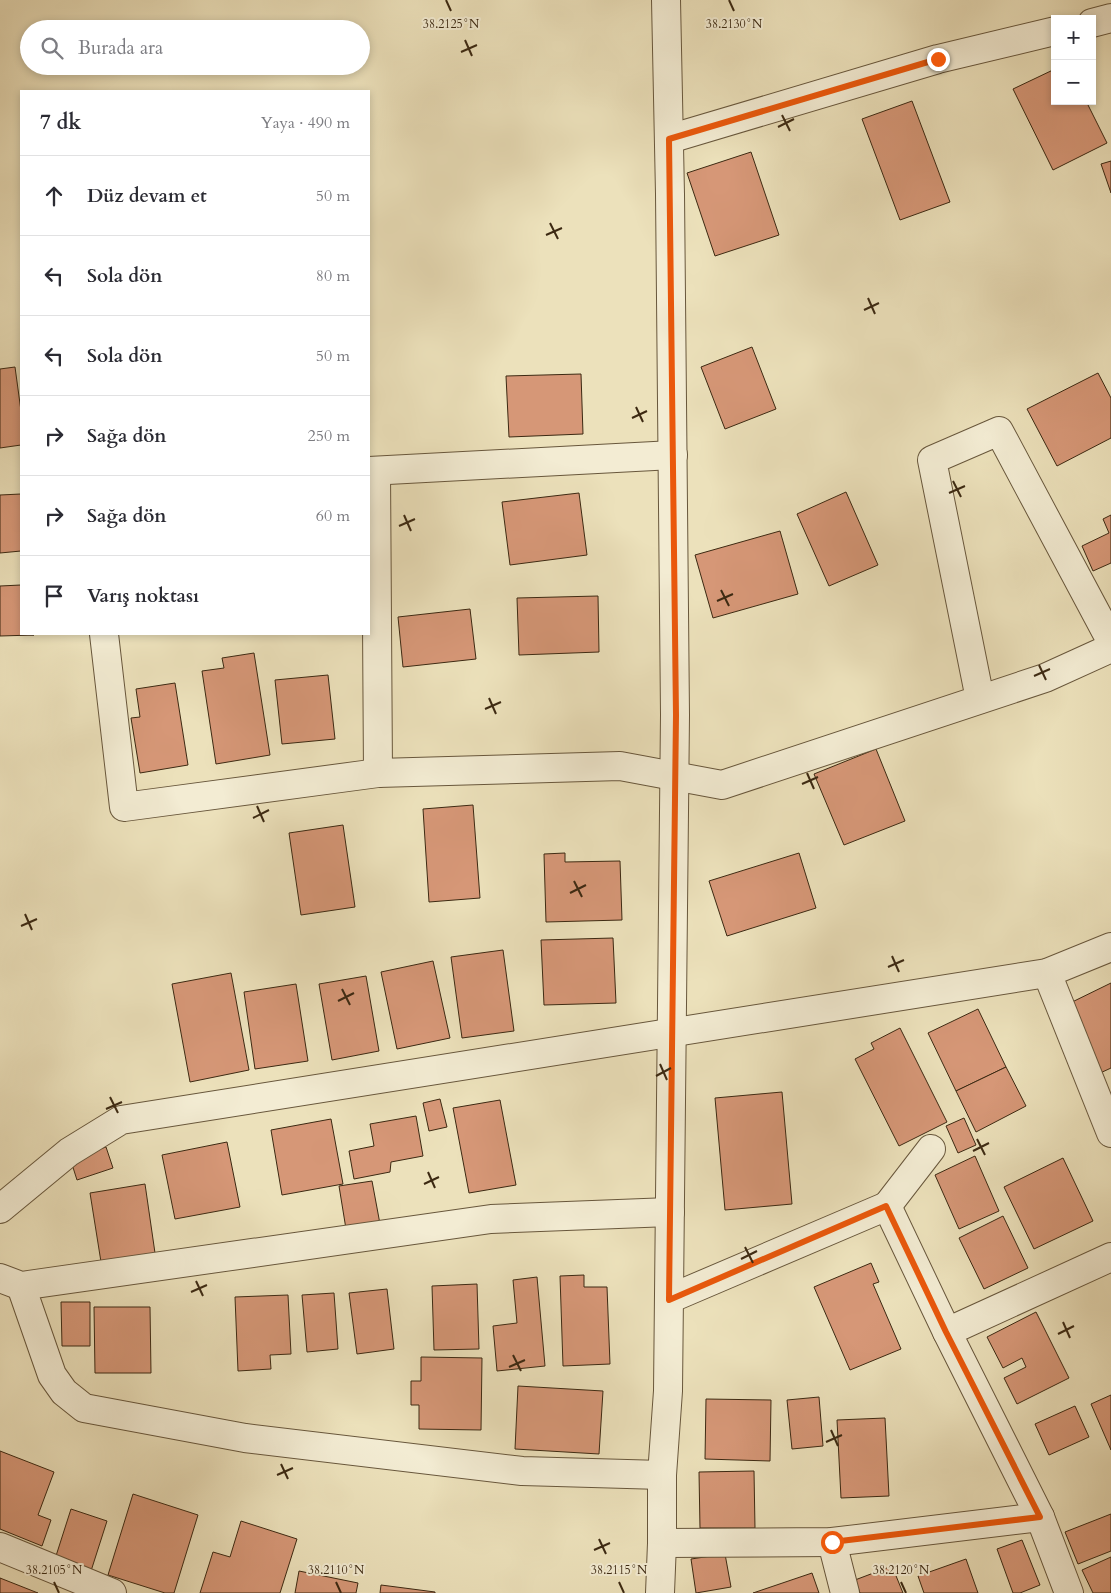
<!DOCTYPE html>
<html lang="tr">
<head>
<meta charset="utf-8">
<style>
	:root { --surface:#fff; --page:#f7f7f7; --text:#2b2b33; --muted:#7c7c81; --line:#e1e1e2 }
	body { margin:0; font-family:Cardo,serif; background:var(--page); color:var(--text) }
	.controls { position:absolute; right:15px; top:15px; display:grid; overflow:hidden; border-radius:0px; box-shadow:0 2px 8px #0003 }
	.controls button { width:45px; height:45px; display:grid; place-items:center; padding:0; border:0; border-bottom:1px solid var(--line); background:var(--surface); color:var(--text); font:25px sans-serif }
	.stop { position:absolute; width:15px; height:15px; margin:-11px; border:4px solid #ea580c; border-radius:50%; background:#fff }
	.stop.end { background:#ea580c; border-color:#fff; box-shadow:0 1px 5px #0008 }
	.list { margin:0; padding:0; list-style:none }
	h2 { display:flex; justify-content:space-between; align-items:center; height:65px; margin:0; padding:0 20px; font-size:21px }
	h2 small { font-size:16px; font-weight:400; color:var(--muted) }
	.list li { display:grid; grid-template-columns:32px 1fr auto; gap:15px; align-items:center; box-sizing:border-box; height:80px; padding:0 20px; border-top:1px solid var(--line) }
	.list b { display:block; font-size:19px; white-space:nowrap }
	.list em { font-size:16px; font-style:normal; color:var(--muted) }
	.icon { flex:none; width:28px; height:28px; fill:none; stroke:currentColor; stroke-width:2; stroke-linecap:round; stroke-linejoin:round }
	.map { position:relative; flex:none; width:1111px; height:1593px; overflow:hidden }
	.search { position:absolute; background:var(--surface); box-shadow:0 2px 8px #0003; left:20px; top:20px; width:350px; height:55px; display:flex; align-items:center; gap:12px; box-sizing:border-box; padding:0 18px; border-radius:28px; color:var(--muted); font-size:19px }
	.panel { position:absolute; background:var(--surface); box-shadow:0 2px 8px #0003; left:20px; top:90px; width:350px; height:545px; border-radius:0px }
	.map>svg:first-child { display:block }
	.building { fill:#d69777; stroke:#3c2912 }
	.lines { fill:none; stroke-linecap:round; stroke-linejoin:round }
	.minor-casing { stroke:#68573c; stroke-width:30 }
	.tertiary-casing { stroke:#68573c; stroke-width:30 }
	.minor { stroke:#f3ecd3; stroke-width:28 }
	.tertiary { stroke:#f3ecd3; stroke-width:28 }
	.route { stroke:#ea580c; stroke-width:6 }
	.ticks { fill:none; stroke:#3c2912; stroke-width:2 }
	.ticks-label { font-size:12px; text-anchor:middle; fill:#3c2912; stroke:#f3ecd3; stroke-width:4; stroke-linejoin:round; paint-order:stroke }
</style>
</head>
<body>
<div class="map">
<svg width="1111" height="1593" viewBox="0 0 1111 1593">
	<rect width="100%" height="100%" fill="#ece1bb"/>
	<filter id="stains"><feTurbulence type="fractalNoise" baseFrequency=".004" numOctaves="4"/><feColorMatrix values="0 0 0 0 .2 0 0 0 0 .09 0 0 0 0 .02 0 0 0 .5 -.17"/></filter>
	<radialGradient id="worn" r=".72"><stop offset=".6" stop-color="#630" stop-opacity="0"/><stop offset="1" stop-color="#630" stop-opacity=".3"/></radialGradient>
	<g class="building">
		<path d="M1055 69V101H1086L1107 143 1053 170 1013 89Z"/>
		<path d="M912 101 950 202 900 220 862 119Z"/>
		<path d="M751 152 779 235 715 256 687 173Z"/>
		<path d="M1111 161V193L1101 164Z"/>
		<path d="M752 347 776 409 725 429 701 367Z"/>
		<path d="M15 367 21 411V445L0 448V369Z"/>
		<path d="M1098 373 1111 398V438L1057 466 1027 409Z"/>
		<path d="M581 374 583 434 509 437 506 376Z"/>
		<path d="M846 492 878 565 829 586 797 514Z"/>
		<path d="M579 493 587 555 510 565 502 502Z"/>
		<path d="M21 494V551L0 553V495Z"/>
		<path d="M1111 515V563L1093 571 1082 546 1109 533 1103 519Z"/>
		<path d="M780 531 798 594 713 618 695 555Z"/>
		<path d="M21 585V634L34 635 0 636V586Z"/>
		<path d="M598 596 599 652 519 655 517 598Z"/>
		<path d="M470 609 476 659 403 667 398 617Z"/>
		<path d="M254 653 270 755 216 764 202 671 224 668 222 658Z"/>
		<path d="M328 675 335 739 282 744 275 680Z"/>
		<path d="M175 683 188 765 140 773 131 718 140 717 136 689Z"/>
		<path d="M876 749 905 821 844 845 814 774Z"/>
		<path d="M473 805 480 898 429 902 423 809Z"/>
		<path d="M343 825 355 907 301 915 289 833Z"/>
		<path d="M565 853V862L620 861 622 920 546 922 544 854Z"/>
		<path d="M799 853 816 908 727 936 709 881Z"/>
		<path d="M613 938 616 1003 544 1005 541 940Z"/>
		<path d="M503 950 514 1031 462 1038 451 957Z"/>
		<path d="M433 961 450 1038 397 1049 381 972Z"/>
		<path d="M231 973 249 1070 190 1082 172 984Z"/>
		<path d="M366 976 379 1051 332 1060 319 984Z"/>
		<path d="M1111 983V1068L1098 1074 1064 1006Z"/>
		<path d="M296 984 308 1061 255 1069 244 992Z"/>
		<path d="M978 1009 1006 1067 956 1091 928 1033Z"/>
		<path d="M900 1028 947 1122 899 1146 855 1059 874 1049 871 1043Z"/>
		<path d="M1006 1067 1026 1106 976 1132 956 1091Z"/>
		<path d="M782 1092 792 1204 725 1210 715 1098Z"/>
		<path d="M440 1099 447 1127 429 1131 423 1103Z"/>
		<path d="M500 1100 516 1185 469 1193 453 1108Z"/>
		<path d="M416 1116 423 1156 391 1162 390 1172 354 1179 349 1151 374 1146 370 1124Z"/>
		<path d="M964 1118 976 1145 958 1153 946 1126Z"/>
		<path d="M331 1119 343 1184 282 1195 271 1130Z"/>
		<path d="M227 1142 240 1207 175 1219 162 1155Z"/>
		<path d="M106 1147 113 1168 77 1180 70 1158Z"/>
		<path d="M975 1156 999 1211 959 1229 935 1175Z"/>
		<path d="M1063 1158 1093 1221 1034 1249 1004 1187Z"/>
		<path d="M372 1181 380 1224 346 1229 339 1186Z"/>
		<path d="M145 1184 155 1253 101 1262 90 1193Z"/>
		<path d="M1003 1216 1028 1268 984 1289 959 1238Z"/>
		<path d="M871 1263 879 1282 873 1284 901 1349 850 1370 814 1287Z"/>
		<path d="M584 1275V1287H607L610 1364 563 1366 560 1276Z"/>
		<path d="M537 1277 545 1366 497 1371 493 1326 517 1323 513 1280Z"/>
		<path d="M477 1284 479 1349 434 1350 432 1286Z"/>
		<path d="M387 1289 394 1349 357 1354 349 1293Z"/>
		<path d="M334 1293 338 1349 307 1352 302 1295Z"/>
		<path d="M288 1295 291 1354 270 1355 271 1369 238 1371 235 1297Z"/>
		<path d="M61 1302H90V1346H62Z"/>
		<path d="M94 1307H150L151 1373H95Z"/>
		<path d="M1036 1312 1069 1378 1017 1404 1004 1378 1026 1367 1022 1358 1003 1368 987 1337Z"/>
		<path d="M421 1357 482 1358 481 1430 419 1429V1405H411V1381H421Z"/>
		<path d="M518 1386 603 1391 599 1454 515 1449Z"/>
		<path d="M1111 1395V1450L1091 1404Z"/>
		<path d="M819 1397 823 1446 792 1449 787 1400Z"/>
		<path d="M706 1399 771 1400 770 1461 705 1459Z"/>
		<path d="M1075 1406 1089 1437 1049 1455 1035 1424Z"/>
		<path d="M885 1418 889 1496 841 1498 837 1420Z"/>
		<path d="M0 1451 54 1472 38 1515 51 1520 42 1546 0 1529Z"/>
		<path d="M754 1471 755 1528H700L699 1472Z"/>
		<path d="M133 1494 198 1515 174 1593H165L108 1575Z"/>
		<path d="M71 1509 107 1521 91 1571 55 1559Z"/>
		<path d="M1111 1514V1551L1078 1564 1065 1532Z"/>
		<path d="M241 1521 297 1539 280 1593H200L213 1552 230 1557Z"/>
		<path d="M1022 1540 1040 1585 1020 1593H1013L997 1549Z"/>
		<path d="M725 1554 731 1587 696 1593 691 1559Z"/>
		<path d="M1111 1557V1593H1093L1082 1570Z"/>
		<path d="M966 1559 978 1593H924L918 1576Z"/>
		<path d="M892 1566 903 1593H860L855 1580Z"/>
		<path d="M299 1571 358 1583 356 1593H295Z"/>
		<path d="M812 1573 819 1593H753Z"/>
		<path d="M0 1578 38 1593H0Z"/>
		<path d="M381 1585 435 1592V1593H380Z"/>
	</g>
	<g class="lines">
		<g class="minor-casing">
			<g id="minor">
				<path d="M1092 23 1111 18"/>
				<path d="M669 139 938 59 1055 31"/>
				<path d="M369 471 673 455"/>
				<path d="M376 471 378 773"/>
				<path d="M104 634 124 807 378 773 620 766 722 785 1045 678 1111 648"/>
				<path d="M980 699 932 460 999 431 1111 641"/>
				<path d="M1047 973 1111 1133"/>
				<path d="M887 1206 931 1149"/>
				<path d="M0 1209 69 1152 121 1120 1047 973 1111 947"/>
				<path d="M0 1278 21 1286 491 1219 670 1212"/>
				<path d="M21 1286 52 1375 64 1392 84 1408 245 1438 522 1471 662 1475"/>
				<path d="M669 1299 887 1206 947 1332 1040 1517 1069 1593"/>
				<path d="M947 1332 1111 1257"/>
				<path d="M832 1542 845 1593"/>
				<path d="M662 1543 832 1542 1040 1517"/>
				<path d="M0 1547 112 1593"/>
			</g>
		</g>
		<g class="tertiary-casing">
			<path id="tertiary" d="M660 1593 662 1543V1475L668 1391 675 715 670 194 666 0"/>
		</g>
		<use href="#minor" class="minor"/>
		<use href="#tertiary" class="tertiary"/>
	</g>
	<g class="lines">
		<path class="route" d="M832 1542 1040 1517 946 1332 886 1206 669 1300 676 715 669 139 938 59"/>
	</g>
	<path class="ticks" d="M446 0 451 11M729 0 734 11M465 40 472 56M461 52 477 45M782 115 790 131M778 127 794 119M550 223 558 239M546 235 562 228M868 298 875 314M864 310 879 303M636 407 643 422M632 418 647 411M953 481 961 497M949 493 965 486M404 515 411 531M399 526 415 519M721 590 729 606M717 601 733 594M1039 665 1046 680M1034 676 1050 669M489 698 496 714M485 709 501 702M807 773 814 789M802 784 818 777M257 806 264 822M253 818 269 810M574 881 582 897M570 893 586 885M25 914 32 930M21 926 37 919M892 956 899 972M888 967 904 960M342 989 350 1005M338 1001 354 993M660 1064 667 1080M656 1076 671 1068M110 1097 118 1113M106 1109 122 1102M977 1139 985 1155M973 1151 989 1143M428 1172 435 1188M424 1184 439 1177M745 1247 753 1263M741 1259 757 1251M196 1281 203 1296M191 1292 207 1285M1063 1322 1070 1338M1058 1334 1074 1326M513 1355 521 1371M509 1367 525 1360M831 1430 838 1446M826 1442 842 1435M281 1464 288 1479M277 1475 293 1468M599 1539 606 1554M594 1550 610 1543M54 1582 59 1593M336 1582 341 1593M619 1582 624 1593M901 1582 906 1593"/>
	<g class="ticks-label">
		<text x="451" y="28">38.2125°N</text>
		<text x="734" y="28">38.2130°N</text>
		<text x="54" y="1574">38.2105°N</text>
		<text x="336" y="1574">38.2110°N</text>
		<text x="619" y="1574">38.2115°N</text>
		<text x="901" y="1574">38.2120°N</text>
	</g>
	<rect width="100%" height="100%" filter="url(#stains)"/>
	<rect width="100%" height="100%" fill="url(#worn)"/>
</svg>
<div class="controls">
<button>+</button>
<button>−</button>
</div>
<div class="stop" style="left:832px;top:1542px"></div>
<div class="stop end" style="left:938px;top:59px"></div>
<div class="search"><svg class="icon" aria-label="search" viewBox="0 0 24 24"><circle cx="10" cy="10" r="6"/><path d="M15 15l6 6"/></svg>Burada ara</div>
<section class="panel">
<h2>7 dk<small>Yaya · 490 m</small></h2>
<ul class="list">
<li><svg class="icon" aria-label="ahead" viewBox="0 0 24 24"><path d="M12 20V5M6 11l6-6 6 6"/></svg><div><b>Düz devam et</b></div><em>50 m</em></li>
<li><svg class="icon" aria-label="left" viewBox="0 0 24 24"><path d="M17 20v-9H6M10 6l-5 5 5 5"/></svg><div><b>Sola dön</b></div><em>80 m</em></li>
<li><svg class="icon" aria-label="left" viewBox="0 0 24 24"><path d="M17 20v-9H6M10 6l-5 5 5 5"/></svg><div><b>Sola dön</b></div><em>50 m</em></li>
<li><svg class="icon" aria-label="right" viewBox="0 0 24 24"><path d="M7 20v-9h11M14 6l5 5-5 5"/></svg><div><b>Sağa dön</b></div><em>250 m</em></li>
<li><svg class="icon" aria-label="right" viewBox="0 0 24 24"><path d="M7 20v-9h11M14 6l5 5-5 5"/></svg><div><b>Sağa dön</b></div><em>60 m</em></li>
<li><svg class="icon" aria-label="arrive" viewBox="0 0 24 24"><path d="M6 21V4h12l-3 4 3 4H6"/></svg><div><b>Varış noktası</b></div></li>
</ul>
</section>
</div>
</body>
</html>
